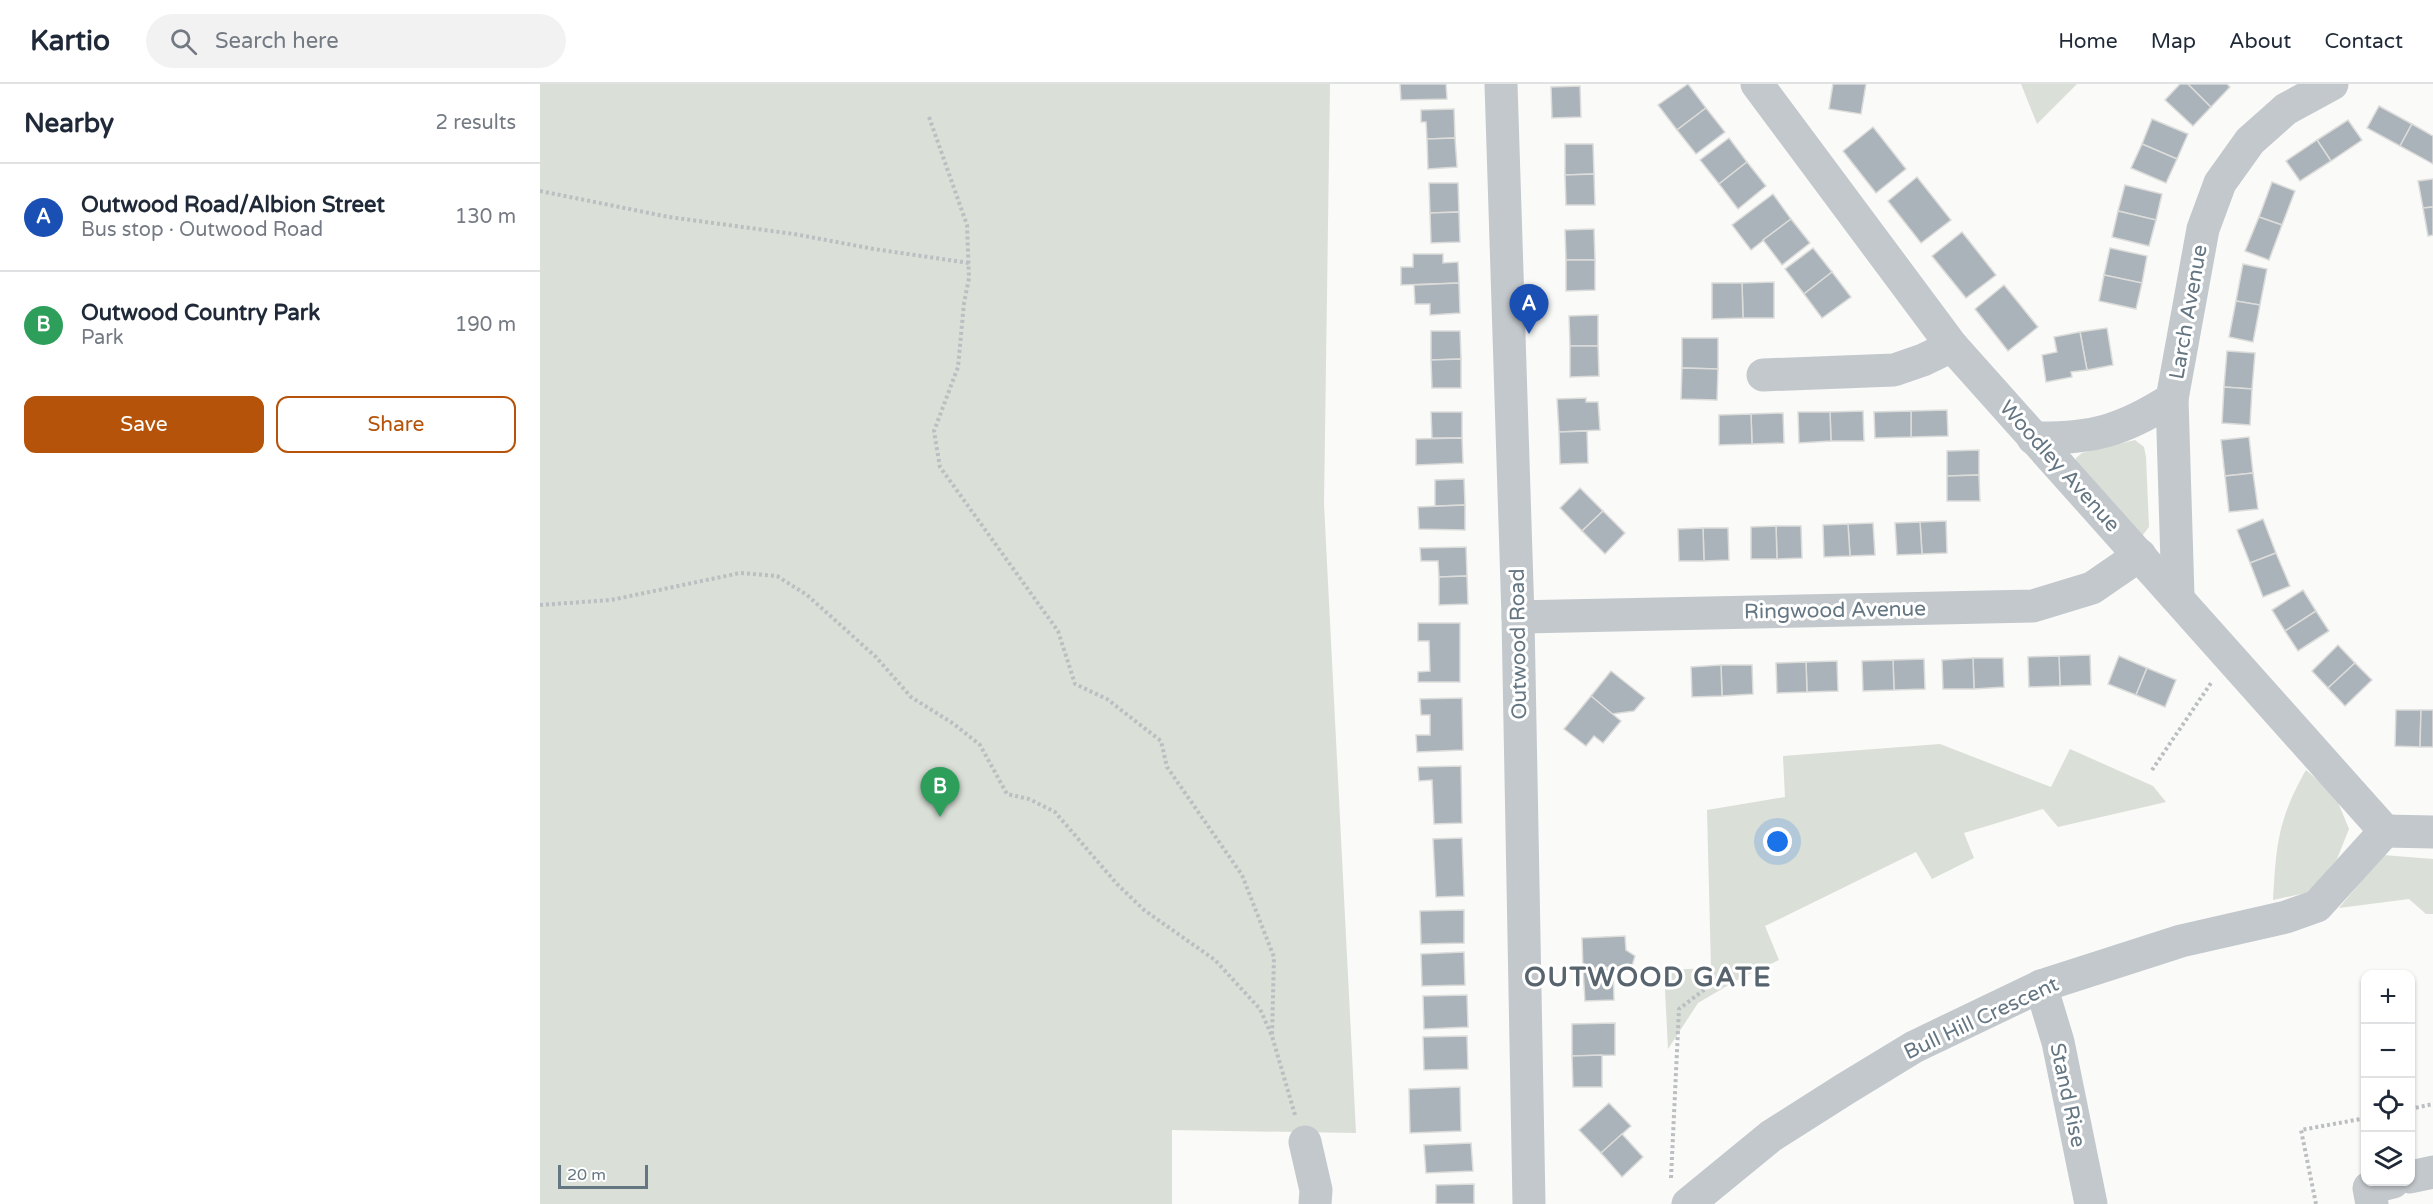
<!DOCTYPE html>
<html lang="en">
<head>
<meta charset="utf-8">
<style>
	:root { --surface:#fff; --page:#f2f2f3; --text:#1f2937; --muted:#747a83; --line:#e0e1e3; --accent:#b45309 }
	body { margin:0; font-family:"Varela Round",sans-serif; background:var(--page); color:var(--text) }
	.controls { position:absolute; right:18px; bottom:18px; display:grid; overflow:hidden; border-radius:12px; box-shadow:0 2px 4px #0004 }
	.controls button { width:54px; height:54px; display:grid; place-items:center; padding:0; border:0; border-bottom:2px solid var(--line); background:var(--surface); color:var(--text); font:30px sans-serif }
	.scale { position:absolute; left:18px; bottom:15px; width:90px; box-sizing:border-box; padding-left:6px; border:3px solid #657683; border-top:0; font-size:16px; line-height:21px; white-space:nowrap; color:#657683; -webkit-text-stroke:4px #fff; paint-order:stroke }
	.you { position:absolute; left:1238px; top:758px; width:21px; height:21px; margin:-15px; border:4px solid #fff; border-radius:50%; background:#1a73e8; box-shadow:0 0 0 9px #1a73e833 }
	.badge { display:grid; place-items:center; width:39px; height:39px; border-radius:50%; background:var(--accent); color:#fff; font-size:20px; font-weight:700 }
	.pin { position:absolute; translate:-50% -50px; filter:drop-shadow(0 2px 3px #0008) }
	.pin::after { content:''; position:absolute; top:32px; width:21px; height:18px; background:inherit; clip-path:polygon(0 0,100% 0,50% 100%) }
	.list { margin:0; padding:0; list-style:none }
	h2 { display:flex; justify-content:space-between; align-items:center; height:78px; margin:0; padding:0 24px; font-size:26px }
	h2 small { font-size:20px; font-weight:400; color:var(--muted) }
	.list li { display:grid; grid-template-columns:39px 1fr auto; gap:18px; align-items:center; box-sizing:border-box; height:108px; padding:0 24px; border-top:2px solid var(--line) }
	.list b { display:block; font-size:22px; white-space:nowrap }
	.list p { margin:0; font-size:20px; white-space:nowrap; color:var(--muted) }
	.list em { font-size:20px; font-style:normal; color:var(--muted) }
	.actions { display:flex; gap:12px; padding:18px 24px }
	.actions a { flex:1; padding:14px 0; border:2px solid var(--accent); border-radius:12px; text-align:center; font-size:21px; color:var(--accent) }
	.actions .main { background:var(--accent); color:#fff }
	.icon { flex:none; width:33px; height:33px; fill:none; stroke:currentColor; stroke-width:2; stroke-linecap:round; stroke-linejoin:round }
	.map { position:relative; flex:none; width:1893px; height:1120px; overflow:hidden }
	header { display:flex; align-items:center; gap:36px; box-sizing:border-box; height:84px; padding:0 30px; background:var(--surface); border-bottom:2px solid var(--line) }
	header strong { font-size:28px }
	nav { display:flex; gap:33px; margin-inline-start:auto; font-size:21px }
	.search { width:420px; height:54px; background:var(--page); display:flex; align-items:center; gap:15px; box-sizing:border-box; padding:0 21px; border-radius:33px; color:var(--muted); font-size:22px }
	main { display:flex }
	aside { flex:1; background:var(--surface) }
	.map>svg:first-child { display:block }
	.green { fill:#dadfd7 }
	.building { fill:#aab3b9; stroke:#dcdcda; stroke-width:1.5 }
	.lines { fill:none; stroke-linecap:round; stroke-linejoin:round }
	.path { stroke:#bbbfc2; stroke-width:4; stroke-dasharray:3 3; stroke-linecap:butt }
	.minor { stroke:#c3c8cc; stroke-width:33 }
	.labels { text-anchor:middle; stroke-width:6; stroke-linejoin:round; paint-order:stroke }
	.street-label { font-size:21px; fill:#657683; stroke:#fff }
	.district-label { font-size:27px; font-weight:bold; letter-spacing:1.5px; fill:#57646e; stroke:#fff }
</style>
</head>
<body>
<header>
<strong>Kartio</strong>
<div class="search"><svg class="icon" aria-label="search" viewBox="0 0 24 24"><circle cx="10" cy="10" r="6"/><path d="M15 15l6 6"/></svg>Search here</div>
<nav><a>Home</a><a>Map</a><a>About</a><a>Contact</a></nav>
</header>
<main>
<aside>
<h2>Nearby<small>2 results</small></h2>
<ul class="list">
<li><span class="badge" style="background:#1a4fb4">A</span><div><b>Outwood Road/Albion Street</b><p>Bus stop · Outwood Road</p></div><em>130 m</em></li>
<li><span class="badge" style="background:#2e9e5b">B</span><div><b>Outwood Country Park</b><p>Park</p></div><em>190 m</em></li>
</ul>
<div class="actions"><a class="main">Save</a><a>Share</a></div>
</aside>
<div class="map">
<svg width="1893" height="1120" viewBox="0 0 1893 1120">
	<rect width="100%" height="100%" fill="#fafaf8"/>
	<g class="green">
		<path d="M0 0H790L784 420 816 1049 632 1046V1120H0Z"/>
		<path d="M1481 0H1537L1497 40Z"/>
		<path d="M1595 356 1604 363 1606 373 1609 443 1602 452 1536 383V374L1542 369Z"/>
		<path d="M1400 660 1511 703 1530 665 1613 702 1626 718 1518 743 1503 725 1424 749 1434 774 1392 795 1376 768 1225 842 1239 876 1197 896 1158 919 1128 965 1124 886 1171 884 1167 726 1245 713 1243 672Z"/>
		<path d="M1766 686 1795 711 1809 745 1797 775 1770 808 1733 816C1736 761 1738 735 1766 686Z"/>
		<path d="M1843 771 1893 775V830H1886L1869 815 1799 824Z"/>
	</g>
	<g class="building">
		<path d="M860 0H906L907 15 861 16Z"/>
		<path d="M1148 0 1166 24 1137 46 1118 21Z"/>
		<path d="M1293 0H1326L1321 30 1289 25Z"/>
		<path d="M1640 0H1648L1671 23 1653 42 1625 16Z"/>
		<path d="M1648 0H1687L1690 3 1671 23Z"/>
		<path d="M1040 2 1041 33 1012 34 1011 3Z"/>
		<path d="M1839 22 1872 40 1860 62 1827 44Z"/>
		<path d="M1166 24 1185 48 1156 70 1137 46Z"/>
		<path d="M914 25 915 54 887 55 886 38H881V26Z"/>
		<path d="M1612 35 1648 50 1637 75 1602 60Z"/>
		<path d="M1808 36 1822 56 1791 77 1777 56Z"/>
		<path d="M1872 40 1893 52V80L1860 62Z"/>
		<path d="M1333 43 1366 85 1336 109 1303 67Z"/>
		<path d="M915 54 917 83 888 85 887 55Z"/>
		<path d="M1189 54 1207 78 1179 100 1160 76Z"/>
		<path d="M1777 56 1791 77 1760 97 1746 77Z"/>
		<path d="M1025 60H1053L1054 90 1025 91Z"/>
		<path d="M1602 60 1637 75 1626 99 1591 84Z"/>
		<path d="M1207 78 1226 102 1198 125 1179 100Z"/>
		<path d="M1054 90 1055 121H1026L1025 91Z"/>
		<path d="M1377 93 1411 136 1381 159 1348 117Z"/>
		<path d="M1893 95V123L1883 124 1878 97Z"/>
		<path d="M1732 98 1755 107 1742 141 1719 133Z"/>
		<path d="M889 99H918L919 128 890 129Z"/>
		<path d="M1585 101 1622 110 1616 136 1578 127Z"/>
		<path d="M1233 110 1251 135 1211 166 1192 141Z"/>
		<path d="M1893 123V151L1888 152 1883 124Z"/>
		<path d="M1578 127 1616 136 1609 162 1572 153Z"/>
		<path d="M919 128 920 158 891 159 890 129Z"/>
		<path d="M1719 133 1742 141 1729 176 1705 167Z"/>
		<path d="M1251 135 1270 159 1242 181 1223 156Z"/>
		<path d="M1054 145 1055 176H1026L1025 146Z"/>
		<path d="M1422 148 1456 191 1426 214 1392 172Z"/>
		<path d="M1273 164 1292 188 1264 210 1245 185Z"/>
		<path d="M1570 164 1607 172 1602 199 1564 191Z"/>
		<path d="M873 170H903V179L918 178 919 199 861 201V183H873Z"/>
		<path d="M1026 176H1055V206L1026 207Z"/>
		<path d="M1703 180 1727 185 1720 221 1696 217Z"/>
		<path d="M1292 188 1311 213 1282 234 1264 210Z"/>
		<path d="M1564 191 1602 199 1596 225 1559 217Z"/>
		<path d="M1234 198V234H1203L1202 199Z"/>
		<path d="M919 199 920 229 890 231V220H875L874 201Z"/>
		<path d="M1172 199H1202L1203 234 1172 235Z"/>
		<path d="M1464 201 1498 243 1468 267 1435 225Z"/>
		<path d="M1696 217 1720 221 1713 258 1689 253Z"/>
		<path d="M1058 231V262H1030L1029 232Z"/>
		<path d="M1567 244 1573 281 1547 286 1540 248Z"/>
		<path d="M891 247H920L921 275 891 276Z"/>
		<path d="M1540 248 1547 286 1531 288 1532 293 1506 298 1502 271 1517 268 1514 253Z"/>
		<path d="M1142 254H1178V285L1142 284Z"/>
		<path d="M1030 262H1058L1059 292 1030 293Z"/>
		<path d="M1687 267 1715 269 1712 305 1684 303Z"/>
		<path d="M921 275V304H892L891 276Z"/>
		<path d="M1142 284 1178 285 1177 316 1141 315Z"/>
		<path d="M1684 303 1712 305 1710 341 1682 339Z"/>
		<path d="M1046 314V318H1058L1060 346 1019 348 1017 315Z"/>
		<path d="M1407 326 1408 352 1371 353V327Z"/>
		<path d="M1323 327 1324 357H1291L1290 328Z"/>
		<path d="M1371 327V353L1335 354 1334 328Z"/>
		<path d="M891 328H922V354H892Z"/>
		<path d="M1258 328H1290L1291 357 1259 359Z"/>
		<path d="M1243 329 1244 359 1212 360 1211 330Z"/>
		<path d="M1211 330 1212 360 1179 361V331Z"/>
		<path d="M1047 347 1048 379 1020 380 1019 348Z"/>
		<path d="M1709 353 1713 389 1685 392 1681 356Z"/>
		<path d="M922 354 923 379 876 381V355Z"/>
		<path d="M1439 366V391L1407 392V367Z"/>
		<path d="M1713 389 1718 425 1689 428 1685 392Z"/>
		<path d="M1439 391 1440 417H1407V392Z"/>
		<path d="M924 395 925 421 895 422V396Z"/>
		<path d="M1040 404 1063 427 1042 447 1020 424Z"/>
		<path d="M925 421V446L879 445 878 423Z"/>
		<path d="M1063 427 1085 449 1065 470 1042 447Z"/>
		<path d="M1723 435 1736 469 1710 479 1697 446Z"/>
		<path d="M1406 437 1407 469 1382 470 1380 438Z"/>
		<path d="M1380 438 1382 470 1357 471 1355 439Z"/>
		<path d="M1333 439 1335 471 1310 472 1308 440Z"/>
		<path d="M1308 440 1310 472 1284 473 1283 441Z"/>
		<path d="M1236 442H1261L1262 474 1237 475Z"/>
		<path d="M1236 442 1237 475H1211V443Z"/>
		<path d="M1163 444H1188L1189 476 1164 477Z"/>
		<path d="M1163 444 1164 477H1139L1138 445Z"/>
		<path d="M926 463 927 492 899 493 898 477H881L880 464Z"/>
		<path d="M1736 469 1750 502 1723 513 1710 479Z"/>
		<path d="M927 492 928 520 899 521V493Z"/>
		<path d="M1763 506 1776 527 1745 547 1732 526Z"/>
		<path d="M1776 527 1789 547 1758 567 1745 547Z"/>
		<path d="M878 539H920V598H878V588L890 587 889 557H878Z"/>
		<path d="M1798 561 1815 579 1788 604 1772 587Z"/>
		<path d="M1550 571 1551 601 1520 602 1519 572Z"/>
		<path d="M1519 572 1520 602 1489 603 1488 573Z"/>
		<path d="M1579 572 1607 584 1596 611 1568 600Z"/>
		<path d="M1433 574H1463L1464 603 1434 605Z"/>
		<path d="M1433 574 1434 605H1403L1402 576Z"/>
		<path d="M1384 575 1385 605 1354 606 1353 576Z"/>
		<path d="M1353 576 1354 606 1323 607 1322 577Z"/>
		<path d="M1297 577 1298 607 1267 608 1266 578Z"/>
		<path d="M1266 578 1267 608 1237 609 1236 579Z"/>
		<path d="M1815 579 1832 596 1805 622 1788 604Z"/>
		<path d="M1181 581H1212L1213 610 1182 612Z"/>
		<path d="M1181 581 1182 612 1152 613 1151 583Z"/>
		<path d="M1607 584 1636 596 1625 623 1596 611Z"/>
		<path d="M1071 587 1105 614 1094 627 1072 630 1051 612Z"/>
		<path d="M1051 612 1081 637 1063 659 1054 652 1046 662 1024 645Z"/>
		<path d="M922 614 923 666 877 668 876 651H890V631H881L880 615Z"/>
		<path d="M1856 626H1881L1880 663 1855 662Z"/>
		<path d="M1881 626H1893V663H1880Z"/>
		<path d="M921 682 922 739 894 740 892 696 879 697 878 683Z"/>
		<path d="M922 754 924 812 896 813 893 755Z"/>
		<path d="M924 826V859L881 860 880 827Z"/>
		<path d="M1085 852 1086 866 1095 872 1092 882 1043 885 1042 854Z"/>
		<path d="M924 868 925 901 882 902 881 870Z"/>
		<path d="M1073 884 1074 916 1045 917 1043 885Z"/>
		<path d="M927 911 928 943 884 945 883 912Z"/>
		<path d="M1075 939V971L1032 972V940Z"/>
		<path d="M927 952 928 985 884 986 883 953Z"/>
		<path d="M1062 971V1003H1033L1032 972Z"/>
		<path d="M920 1003 921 1047 870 1049 869 1005Z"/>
		<path d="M1069 1019 1091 1042 1061 1069 1039 1046Z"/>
		<path d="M1082 1050 1103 1073 1082 1093 1061 1069Z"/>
		<path d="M931 1059 933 1087 886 1089 884 1061Z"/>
		<path d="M934 1100V1120H896V1101Z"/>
	</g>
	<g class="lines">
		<g class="path">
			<path d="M389 33 427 141 429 194 424 219 418 283 394 347 400 383 518 547 535 600 567 615 621 657 627 683 702 791 734 873 732 952"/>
			<path d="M0 107 129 133 254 150 334 165 429 179"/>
			<path d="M0 521 71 516 200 489 237 492 267 511 336 573 371 613 414 640 440 661 467 710 489 715 515 728 577 800 604 826 675 876 720 925 732 952 755 1031"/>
			<path d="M1612 686 1671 599"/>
			<path d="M1870 1025 1893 1020"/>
			<path d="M1131 1094 1139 925 1178 895"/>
			<path d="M1776 1120 1761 1046 1826 1034"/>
		</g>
		<g class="minor">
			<path d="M961 0 978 533 989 1120"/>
			<path d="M1217 0 1412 262 1845 747"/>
			<path d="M1223 291 1354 286 1383 276 1412 262"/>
			<path d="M1493 354C1552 355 1582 347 1632 315"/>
			<path d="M1638 512 1632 315 1663 145 1680 99 1710 57 1746 25 1792 0"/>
			<path d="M978 533 1493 522 1552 504 1600 471"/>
			<path d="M1845 747 1893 748"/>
			<path d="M1501 902 1518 958 1551 1120"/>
			<path d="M765 1058 776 1106 775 1120"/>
			<path d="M1870 1093 1893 1088"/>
			<path d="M1148 1120 1231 1052 1305 1005 1374 963 1501 902 1641 857 1746 833 1777 822 1845 747"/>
			<path d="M1832 1120 1829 1104 1853 1098"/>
		</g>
	</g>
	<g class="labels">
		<g class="street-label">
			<text transform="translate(1648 228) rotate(-80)" y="7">Larch Avenue</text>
			<text transform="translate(1520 382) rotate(48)" y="7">Woodley Avenue</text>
			<text transform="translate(1295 526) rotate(-1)" y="7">Ringwood Avenue</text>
			<text transform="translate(978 560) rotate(-91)" y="7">Outwood Road</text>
			<text transform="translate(1441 934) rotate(-25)" y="7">Bull Hill Crescent</text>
			<text transform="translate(1528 1011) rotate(78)" y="7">Stand Rise</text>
		</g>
		<g class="district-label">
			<text x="1108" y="902">OUTWOOD GATE</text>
		</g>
	</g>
</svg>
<div class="controls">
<button>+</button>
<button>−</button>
<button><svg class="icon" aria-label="locate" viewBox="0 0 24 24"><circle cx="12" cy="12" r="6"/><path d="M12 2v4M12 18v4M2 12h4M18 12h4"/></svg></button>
<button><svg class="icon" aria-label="layers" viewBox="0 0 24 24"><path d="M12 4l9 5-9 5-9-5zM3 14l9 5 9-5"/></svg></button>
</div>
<div class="scale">20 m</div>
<div class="you"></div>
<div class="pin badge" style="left:989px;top:250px;background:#1a4fb4">A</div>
<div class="pin badge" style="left:400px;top:733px;background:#2e9e5b">B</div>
</div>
</main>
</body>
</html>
